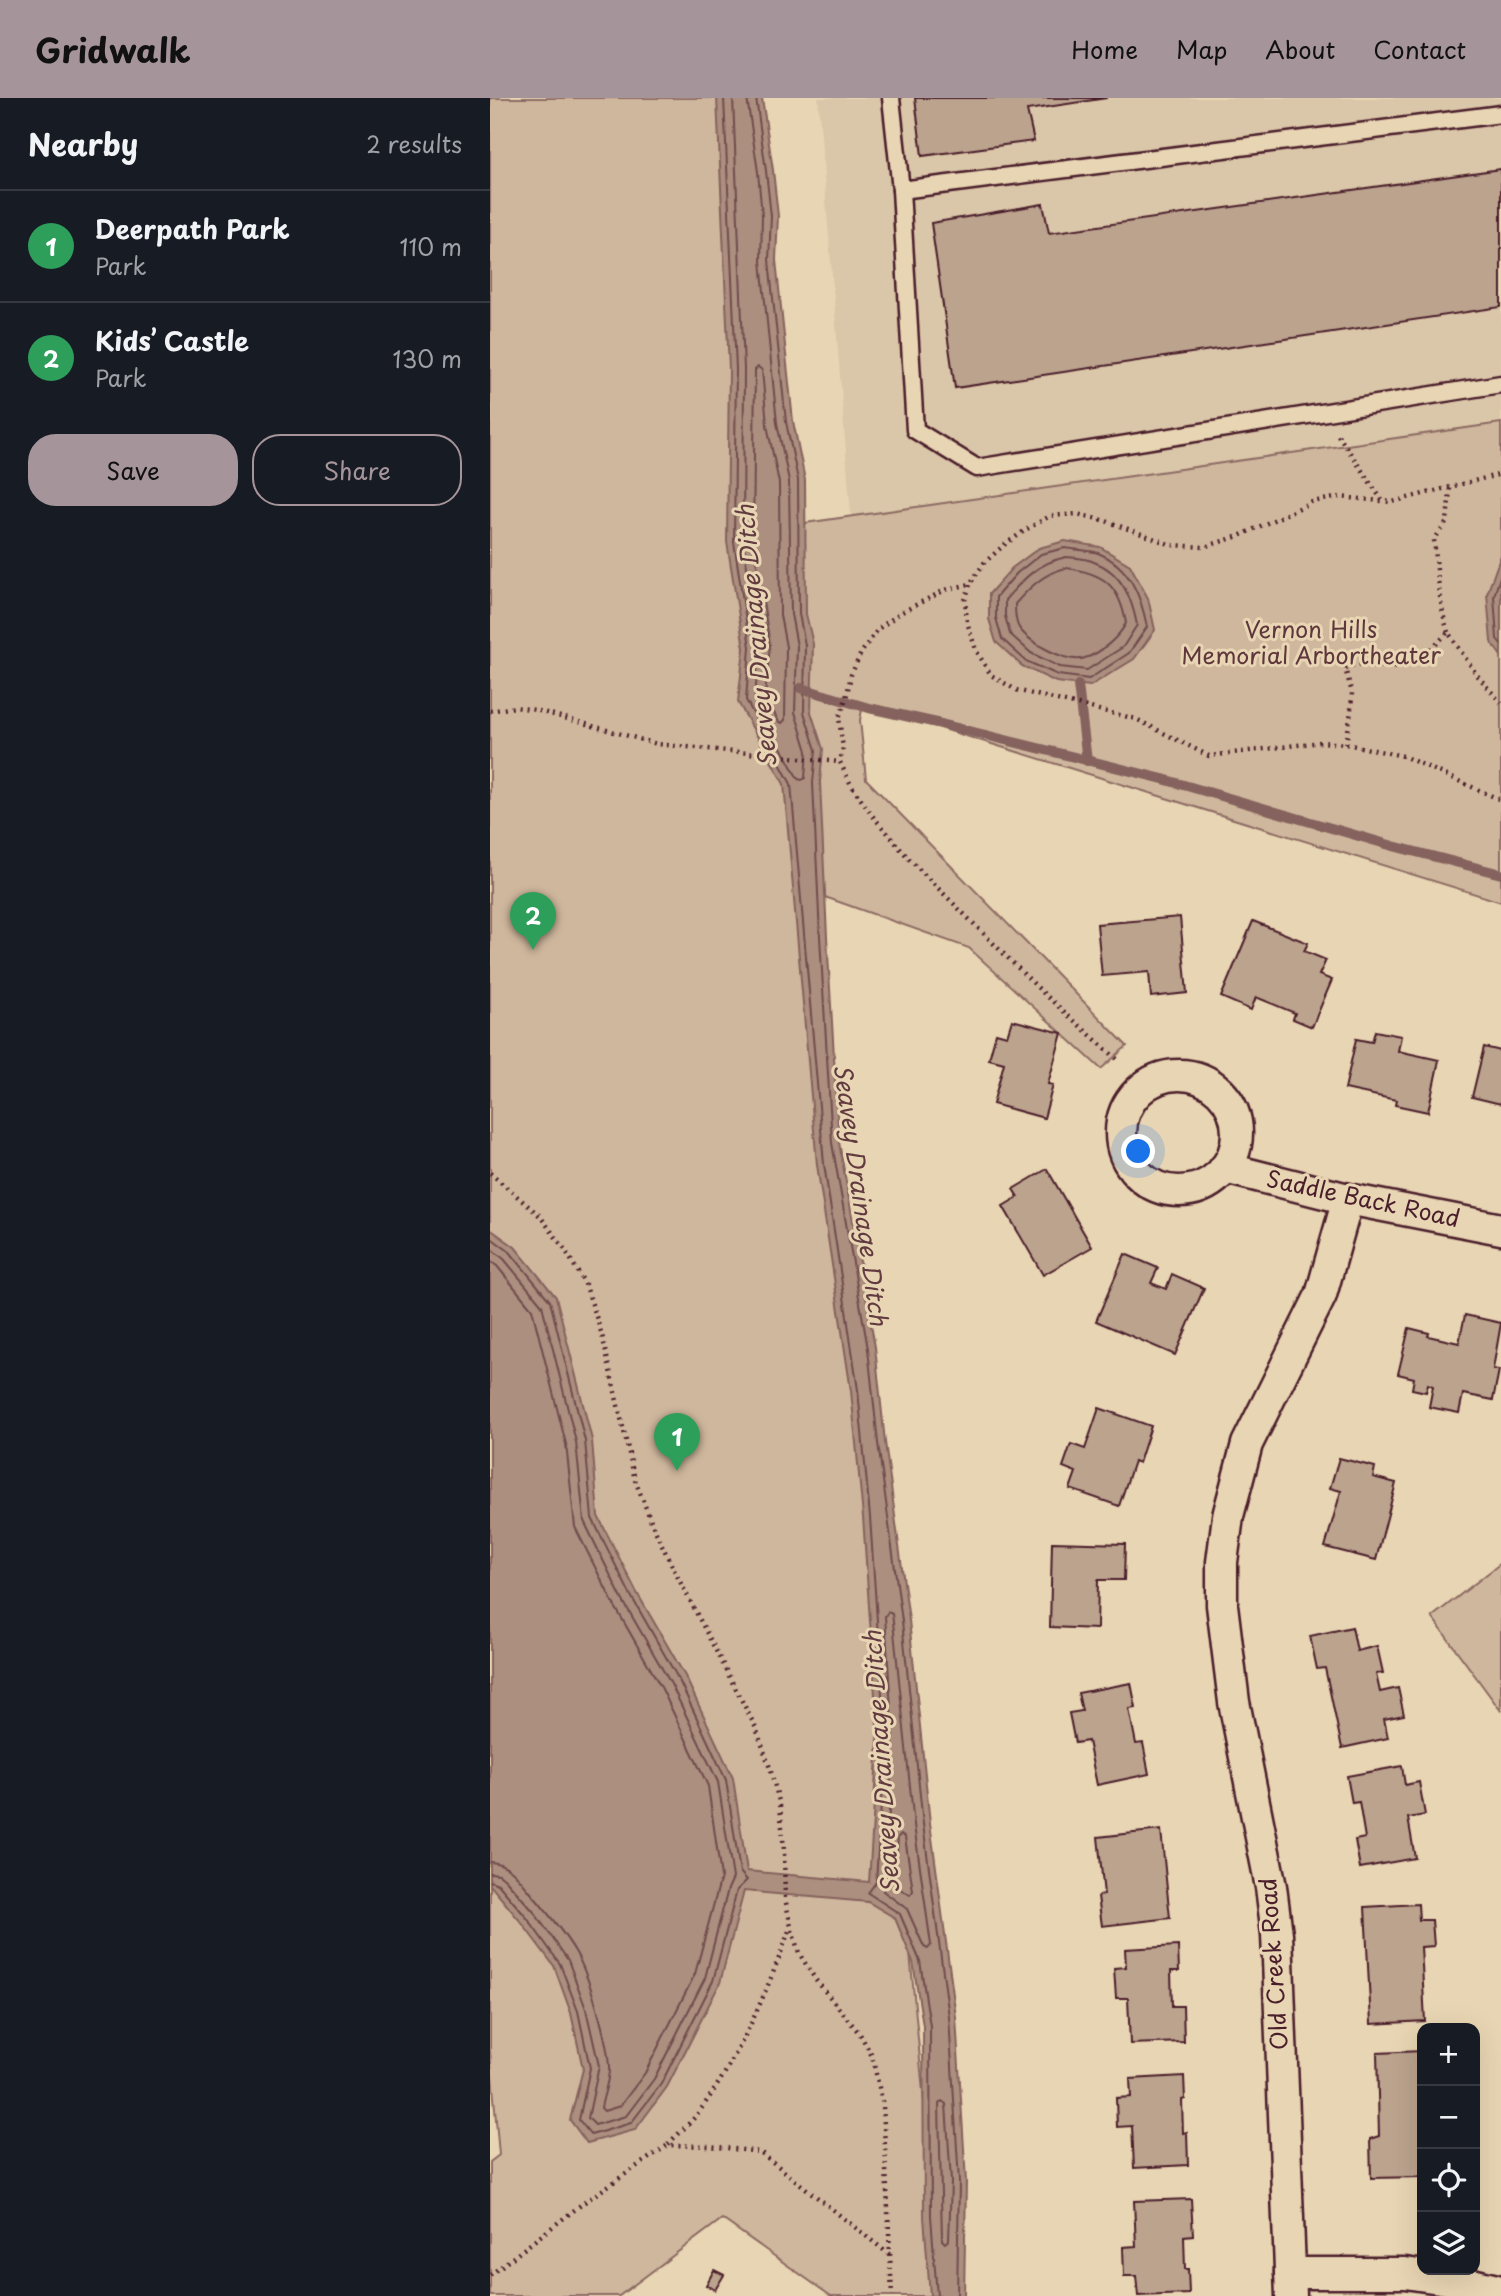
<!DOCTYPE html>
<html lang="en">
<head>
<meta charset="utf-8">
<style>
	:root { --surface:#171b24; --page:#242831; --text:#f1f3f6; --muted:#9ea1a6; --line:#363941; --accent:#a6949b }
	body { margin:0; font-family:"Playpen Sans",sans-serif; background:var(--page); color:var(--text) }
	.controls { position:absolute; right:21px; bottom:21px; display:grid; overflow:hidden; border-radius:14px; box-shadow:0 7px 28px #0002 }
	.controls button { width:63px; height:63px; display:grid; place-items:center; padding:0; border:0; border-bottom:2px solid var(--line); background:var(--surface); color:var(--text); font:35px sans-serif }
	.you { position:absolute; left:649px; top:1054px; width:24px; height:24px; margin:-18px; border:5px solid #fff; border-radius:50%; background:#1a73e8; box-shadow:0 0 0 10px #1a73e833 }
	.badge { display:grid; place-items:center; width:46px; height:46px; border-radius:50%; background:var(--accent); color:#fff; font-size:23px; font-weight:700 }
	.pin { position:absolute; translate:-50% -58px; filter:drop-shadow(0 2px 4px #0008) }
	.pin::after { content:''; position:absolute; top:37px; width:24px; height:21px; background:inherit; clip-path:polygon(0 0,100% 0,50% 100%) }
	.list { margin:0; padding:0; list-style:none }
	h2 { display:flex; justify-content:space-between; align-items:center; height:91px; margin:0; padding:0 28px; font-size:30px }
	h2 small { font-size:23px; font-weight:400; color:var(--muted) }
	.list li { display:grid; grid-template-columns:46px 1fr auto; gap:21px; align-items:center; box-sizing:border-box; height:112px; padding:0 28px; border-top:2px solid var(--line) }
	.list b { display:block; font-size:26px; white-space:nowrap }
	.list p { margin:0; font-size:23px; white-space:nowrap; color:var(--muted) }
	.list em { font-size:23px; font-style:normal; color:var(--muted) }
	.actions { display:flex; gap:14px; padding:21px 28px }
	.actions a { flex:1; padding:16px 0; border:2px solid var(--accent); border-radius:28px; text-align:center; font-size:24px; color:var(--accent) }
	.actions .main { background:var(--accent); color:#111 }
	.icon { flex:none; width:38px; height:38px; fill:none; stroke:currentColor; stroke-width:2; stroke-linecap:round; stroke-linejoin:round }
	.map { position:relative; flex:none; width:1011px; height:2198px; overflow:hidden }
	header { display:flex; align-items:center; gap:42px; box-sizing:border-box; height:98px; padding:0 35px; background:var(--accent); color:#111 }
	header strong { font-size:33px }
	nav { display:flex; gap:38px; margin-inline-start:auto; font-size:24px }
	main { display:flex }
	aside { flex:1; background:var(--surface) }
	.map>svg:first-child { display:block }
	.built { fill:#dac6a8 }
	.green { fill:#cfb79d; stroke:#8c6b64; stroke-width:2 }
	.water { fill:#ac8f7f; stroke:#85625d; stroke-width:2 }
	.lines { fill:none; stroke-linecap:round; stroke-linejoin:round }
	.shore { stroke:#714c4d; stroke-width:2 }
	.stream { stroke:#85625d; stroke-width:10 }
	.building { fill:#bba38d; stroke:#4a1f2b; stroke-width:2 }
	.lane-casing { stroke:#4a1f2b; stroke-width:21 }
	.street-casing { stroke:#4a1f2b; stroke-width:35 }
	.path { stroke:#4a1f2b; stroke-width:4.5; stroke-dasharray:2 5; stroke-linecap:butt }
	.lane { stroke:#e8d5b3; stroke-width:16 }
	.street { stroke:#e8d5b3; stroke-width:30 }
	.labels { text-anchor:middle; stroke-width:6; stroke-linejoin:round; paint-order:stroke }
	.park-label { font-size:23px; fill:#5e363c; stroke:#e8d5b3 }
	.street-label { font-size:23px; fill:#4a1f2b; stroke:#e8d5b3 }
	.water-label { font-size:24px; font-style:italic; fill:#623b40; stroke:#e8d5b3 }
</style>
</head>
<body>
<header>
<strong>Gridwalk</strong>
<nav><a>Home</a><a>Map</a><a>About</a><a>Contact</a></nav>
</header>
<main>
<aside>
<h2>Nearby<small>2 results</small></h2>
<ul class="list">
<li><span class="badge" style="background:#2e9e5b">1</span><div><b>Deerpath Park</b><p>Park</p></div><em>110 m</em></li>
<li><span class="badge" style="background:#2e9e5b">2</span><div><b>Kids’ Castle</b><p>Park</p></div><em>130 m</em></li>
</ul>
<div class="actions"><a class="main">Save</a><a>Share</a></div>
</aside>
<div class="map">
<svg width="1011" height="2198" viewBox="0 0 1011 2198">
	<rect width="100%" height="100%" fill="#e8d5b3"/>
	<filter id="ink" filterUnits="userSpaceOnUse"><feTurbulence type="fractalNoise" baseFrequency=".0143" numOctaves="2"/><feDisplacementMap in="SourceGraphic" scale="14" xChannelSelector="R" yChannelSelector="G"/><feConvolveMatrix kernelMatrix="1 2 1 2 8 2 1 2 1" color-interpolation-filters="sRGB"/></filter>
	<g filter="url(#ink)">
		<path class="built" d="M328 0H1011V323L362 429Z"/>
		<g class="green">
			<path d="M0 0H259L287 429 1011 325V804L373 606 370 622 376 681 637 948 611 971 479 850 321 794 452 2198H341L232 2121 129 2198H0V2064L9 2057 0 1953Z"/>
			<path d="M1011 1465V1613L942 1519Z"/>
		</g>
		<g class="water">
			<path d="M227 0H272L283 72 288 118 286 162 303 323 315 382 316 516 323 546 321 614 333 651 330 684 337 839 349 1044 385 1249 395 1344 419 1522 440 1725 466 1919 476 2084 474 2198H440L434 2119 433 1928 423 1864 405 1820 378 1804 254 1793 230 1885 177 1989 145 2032 97 2045 80 2022 93 1971 81 1915 64 1868 31 1824 0 1787V1131L25 1149 66 1199 102 1342 108 1418 146 1493 195 1578 243 1680 257 1773 379 1784 388 1642 373 1419 361 1293 327 1067 294 686 248 604 254 550 237 444 239 271Z"/>
			<path d="M575 443 610 449 640 467 658 500 665 532 644 561 600 588 566 584 532 568 506 544 499 521V496L522 470 549 450Z"/>
			<path d="M1011 457V558L1001 544 997 496Z"/>
		</g>
		<g class="lines">
			<g class="shore">
				<path d="M234 0 246 271 244 444 260 549 256 602 301 686 334 1066 368 1292 380 1419 395 1641 386 1784 378 1795 410 1816 430 1863 440 1928 441 2118 447 2198"/>
				<path d="M243 0 254 271 253 443 269 549 265 601 308 681 312 682 315 680 317 653 305 614 307 548 301 516 299 383 287 325 271 163 272 118 268 74 257 0"/>
				<path d="M266 0 276 73 281 118 279 162 296 324 308 382 309 516 315 547 314 614 326 652 323 685 330 839 342 1045 378 1251 388 1345 412 1523 433 1726 459 1919 469 2084 467 2198"/>
				<path d="M268 269 272 272 277 327 289 385 290 517 296 549 295 622 292 625 289 624 275 598 280 547 263 442 265 272Z"/>
				<path d="M575 450C585 452 598 452 608 455 640 468 651 498 657 529L639 555 599 581 568 577 536 563 512 541 506 520V499L527 475 551 456Z"/>
				<path d="M576 459C585 460 596 460 604 464 632 474 642 501 647 527L633 549 597 572 570 569 541 555 520 536 515 518V502C533 481 548 465 576 459Z"/>
				<path d="M576 470C613 475 629 486 636 525 630 538 610 556 595 560 578 566 536 544 528 528 525 521 525 513 525 506 540 489 554 475 576 470Z"/>
				<path d="M1011 476 1004 498 1007 541 1011 546"/>
				<path d="M0 1139 20 1154 60 1203 95 1343 102 1420 140 1496 189 1582 236 1682 250 1774 257 1782 247 1792 223 1883 171 1986 141 2025 101 2037 89 2022 100 1970 88 1913 70 1866 37 1820 8 1786 0 1783"/>
				<path d="M0 1150 14 1161 52 1207 86 1344 94 1423 132 1501 181 1586 228 1684 243 1780 238 1791 215 1880 164 1981 136 2018 105 2027 98 2020 109 1968 96 1911 78 1862 44 1814 15 1781 9 1776 0 1775"/>
				<path d="M0 1163 7 1168 42 1211 76 1346 85 1429 123 1505 172 1591 218 1688 231 1779 205 1876 155 1975 130 2008 114 2013 111 2010C113 1997 120 1982 119 1968 117 1940 100 1880 86 1855 74 1834 57 1814 41 1795 29 1781 20 1765 0 1764"/>
				<path d="M398 1514 402 1516 403 1524 424 1727 441 1847 438 1851 434 1849 417 1811 393 1793 395 1784 403 1642 395 1518Z"/>
				<path d="M411 1736 415 1739 423 1793 420 1797 405 1788 408 1739Z"/>
				<path d="M452 2003 456 2006 461 2084 459 2142 455 2145 452 2142 449 2006Z"/>
			</g>
			<g class="stream">
				<path d="M588 587 597 663"/>
				<path d="M311 590 379 610 447 625 673 681 903 748 1011 776"/>
			</g>
		</g>
		<g class="building">
			<path d="M425 0H617L537 12 544 43 432 58Z"/>
			<path d="M1011 71V209L465 290 441 125 553 106 559 135Z"/>
			<path d="M690 819 697 895 661 899 659 874 612 878 607 826Z"/>
			<path d="M763 823 818 845 814 853 836 862 829 877 842 882 822 929 803 921 805 915 766 899 761 912 731 899Z"/>
			<path d="M522 922 572 935 558 986 563 987 554 1020 503 1006 514 965 499 961 506 935 517 938Z"/>
			<path d="M885 933 911 938 908 953 949 962 938 1014 905 1007 906 1002 855 991 866 941 882 944Z"/>
			<path d="M994 949 1011 953V1006L982 999Z"/>
			<path d="M557 1071 602 1149 553 1177 513 1108 528 1099 523 1091Z"/>
			<path d="M635 1156 668 1170 661 1185 676 1191 682 1176 714 1190 685 1257 606 1223Z"/>
			<path d="M975 1217 1011 1225 1003 1271 1009 1272 1003 1302 973 1296 969 1315 939 1309 943 1288 938 1286 936 1294 922 1291 924 1280 908 1276 919 1230 939 1235 938 1238 969 1245Z"/>
			<path d="M609 1310 661 1328 649 1365 644 1363 629 1408 580 1391 586 1374 573 1369 581 1346 595 1351Z"/>
			<path d="M849 1360 885 1369 883 1379 906 1385 886 1462 835 1449 851 1393 840 1390Z"/>
			<path d="M562 1444 635 1446 634 1482H608L607 1531 560 1529Z"/>
			<path d="M862 1529 867 1553 887 1548 893 1575 886 1576 890 1594 908 1590 914 1617 894 1621 898 1640 852 1650 835 1570 827 1571 820 1538Z"/>
			<path d="M641 1585 646 1610 639 1611 646 1646 653 1645 659 1676 607 1687 598 1643 585 1645 579 1615 592 1613 588 1595Z"/>
			<path d="M912 1668 915 1687 929 1684 935 1717 918 1720 925 1760 870 1770 865 1742 875 1740 869 1704 862 1705 857 1678Z"/>
			<path d="M671 1732 680 1820 612 1828 608 1798 614 1797 608 1739Z"/>
			<path d="M928 1806 929 1822H942L944 1848 931 1849 935 1923 881 1926 875 1809Z"/>
			<path d="M688 1848 689 1873H681L682 1908H693L694 1944 640 1946 638 1900H626L624 1870 636 1869 635 1851Z"/>
			<path d="M932 1953V2079L881 2080 880 2041 889 2038 887 1955Z"/>
			<path d="M694 1978 695 2001 692 2002 693 2035 697 2034 698 2067 644 2070 642 2028 627 2029 626 2000 641 1999 640 1981Z"/>
			<path d="M701 2101 703 2137 694 2138 695 2171H698L699 2196 648 2198 646 2178H634L633 2149 646 2148 644 2103Z"/>
			<path d="M224 2172 234 2177 225 2192 216 2187Z"/>
		</g>
		<g class="lines">
			<g class="lane-casing">
				<g id="lane">
					<path d="M401 0 411 92 1011 16"/>
					<path d="M411 92 425 332 487 370 1011 286"/>
				</g>
			</g>
			<g class="street-casing">
				<g id="street">
					<circle cx="689" cy="1035" r="58"/>
					<path d="M735 1070 858 1101 1011 1131"/>
					<path d="M800 2175H915L970 2183 1011 2193"/>
					<path d="M801 2198 787 1836 781 1789 744 1604 732 1507V1464L738 1418 757 1346 831 1197 858 1101"/>
				</g>
			</g>
			<g class="path">
				<path d="M848 337 892 402"/>
				<path d="M480 487 475 502 477 524 486 552 501 577 526 592 646 621 719 658 831 644 856 646 913 658 1011 702"/>
				<path d="M958 534C948 502 948 475 944 442L957 424 960 390"/>
				<path d="M0 613 25 609 46 612 167 646 350 664"/>
				<path d="M856 646 861 613 862 594 855 571C870 561 887 570 904 569 927 567 943 550 958 534L987 577 1011 605"/>
				<path d="M627 961 551 893 420 762 381 716 361 687 350 664 353 650 349 620 356 601 361 577 371 555 388 531 410 515 455 492 480 486 494 465 514 447 537 431 560 418 587 416 616 423 682 447 714 449 749 438 822 404 850 399 902 404 1011 376"/>
				<path d="M0 1075 50 1118 76 1153 96 1188 112 1237 145 1382 163 1428 182 1468 266 1630 280 1670 290 1707 294 1752 295 1800 301 1829 309 1855 325 1881 370 1936 382 1958 393 2007 402 2198"/>
				<path d="M178 2046C187 2037 197 2028 205 2019 247 1965 277 1894 300 1830"/>
				<path d="M0 2177 96 2103 178 2047 220 2048 270 2054 400 2157"/>
			</g>
			<use href="#lane" class="lane"/>
			<use href="#street" class="street"/>
		</g>
	</g>
	<g class="labels">
		<g class="park-label">
			<text x="821" y="540">Vernon Hills<tspan x="821" dy="26">Memorial Arbortheater</tspan></text>
		</g>
		<g class="street-label">
			<text transform="translate(873 1101) rotate(12)" y="8">Saddle Back Road</text>
			<text transform="translate(784 1866) rotate(-94)" y="8">Old Creek Road</text>
		</g>
		<g class="water-label">
			<text transform="translate(267 538) rotate(-95)" y="8">Seavey Drainage Ditch</text>
			<text transform="translate(370 1097) rotate(82)" y="8">Seavey Drainage Ditch</text>
			<text transform="translate(392 1664) rotate(-94)" y="8">Seavey Drainage Ditch</text>
		</g>
	</g>
</svg>
<div class="controls">
<button>+</button>
<button>−</button>
<button><svg class="icon" aria-label="locate" viewBox="0 0 24 24"><circle cx="12" cy="12" r="6"/><path d="M12 2v4M12 18v4M2 12h4M18 12h4"/></svg></button>
<button><svg class="icon" aria-label="layers" viewBox="0 0 24 24"><path d="M12 4l9 5-9 5-9-5zM3 14l9 5 9-5"/></svg></button>
</div>
<div class="you"></div>
<div class="pin badge" style="left:187px;top:1373px;background:#2e9e5b">1</div>
<div class="pin badge" style="left:43px;top:852px;background:#2e9e5b">2</div>
</div>
</main>
</body>
</html>
